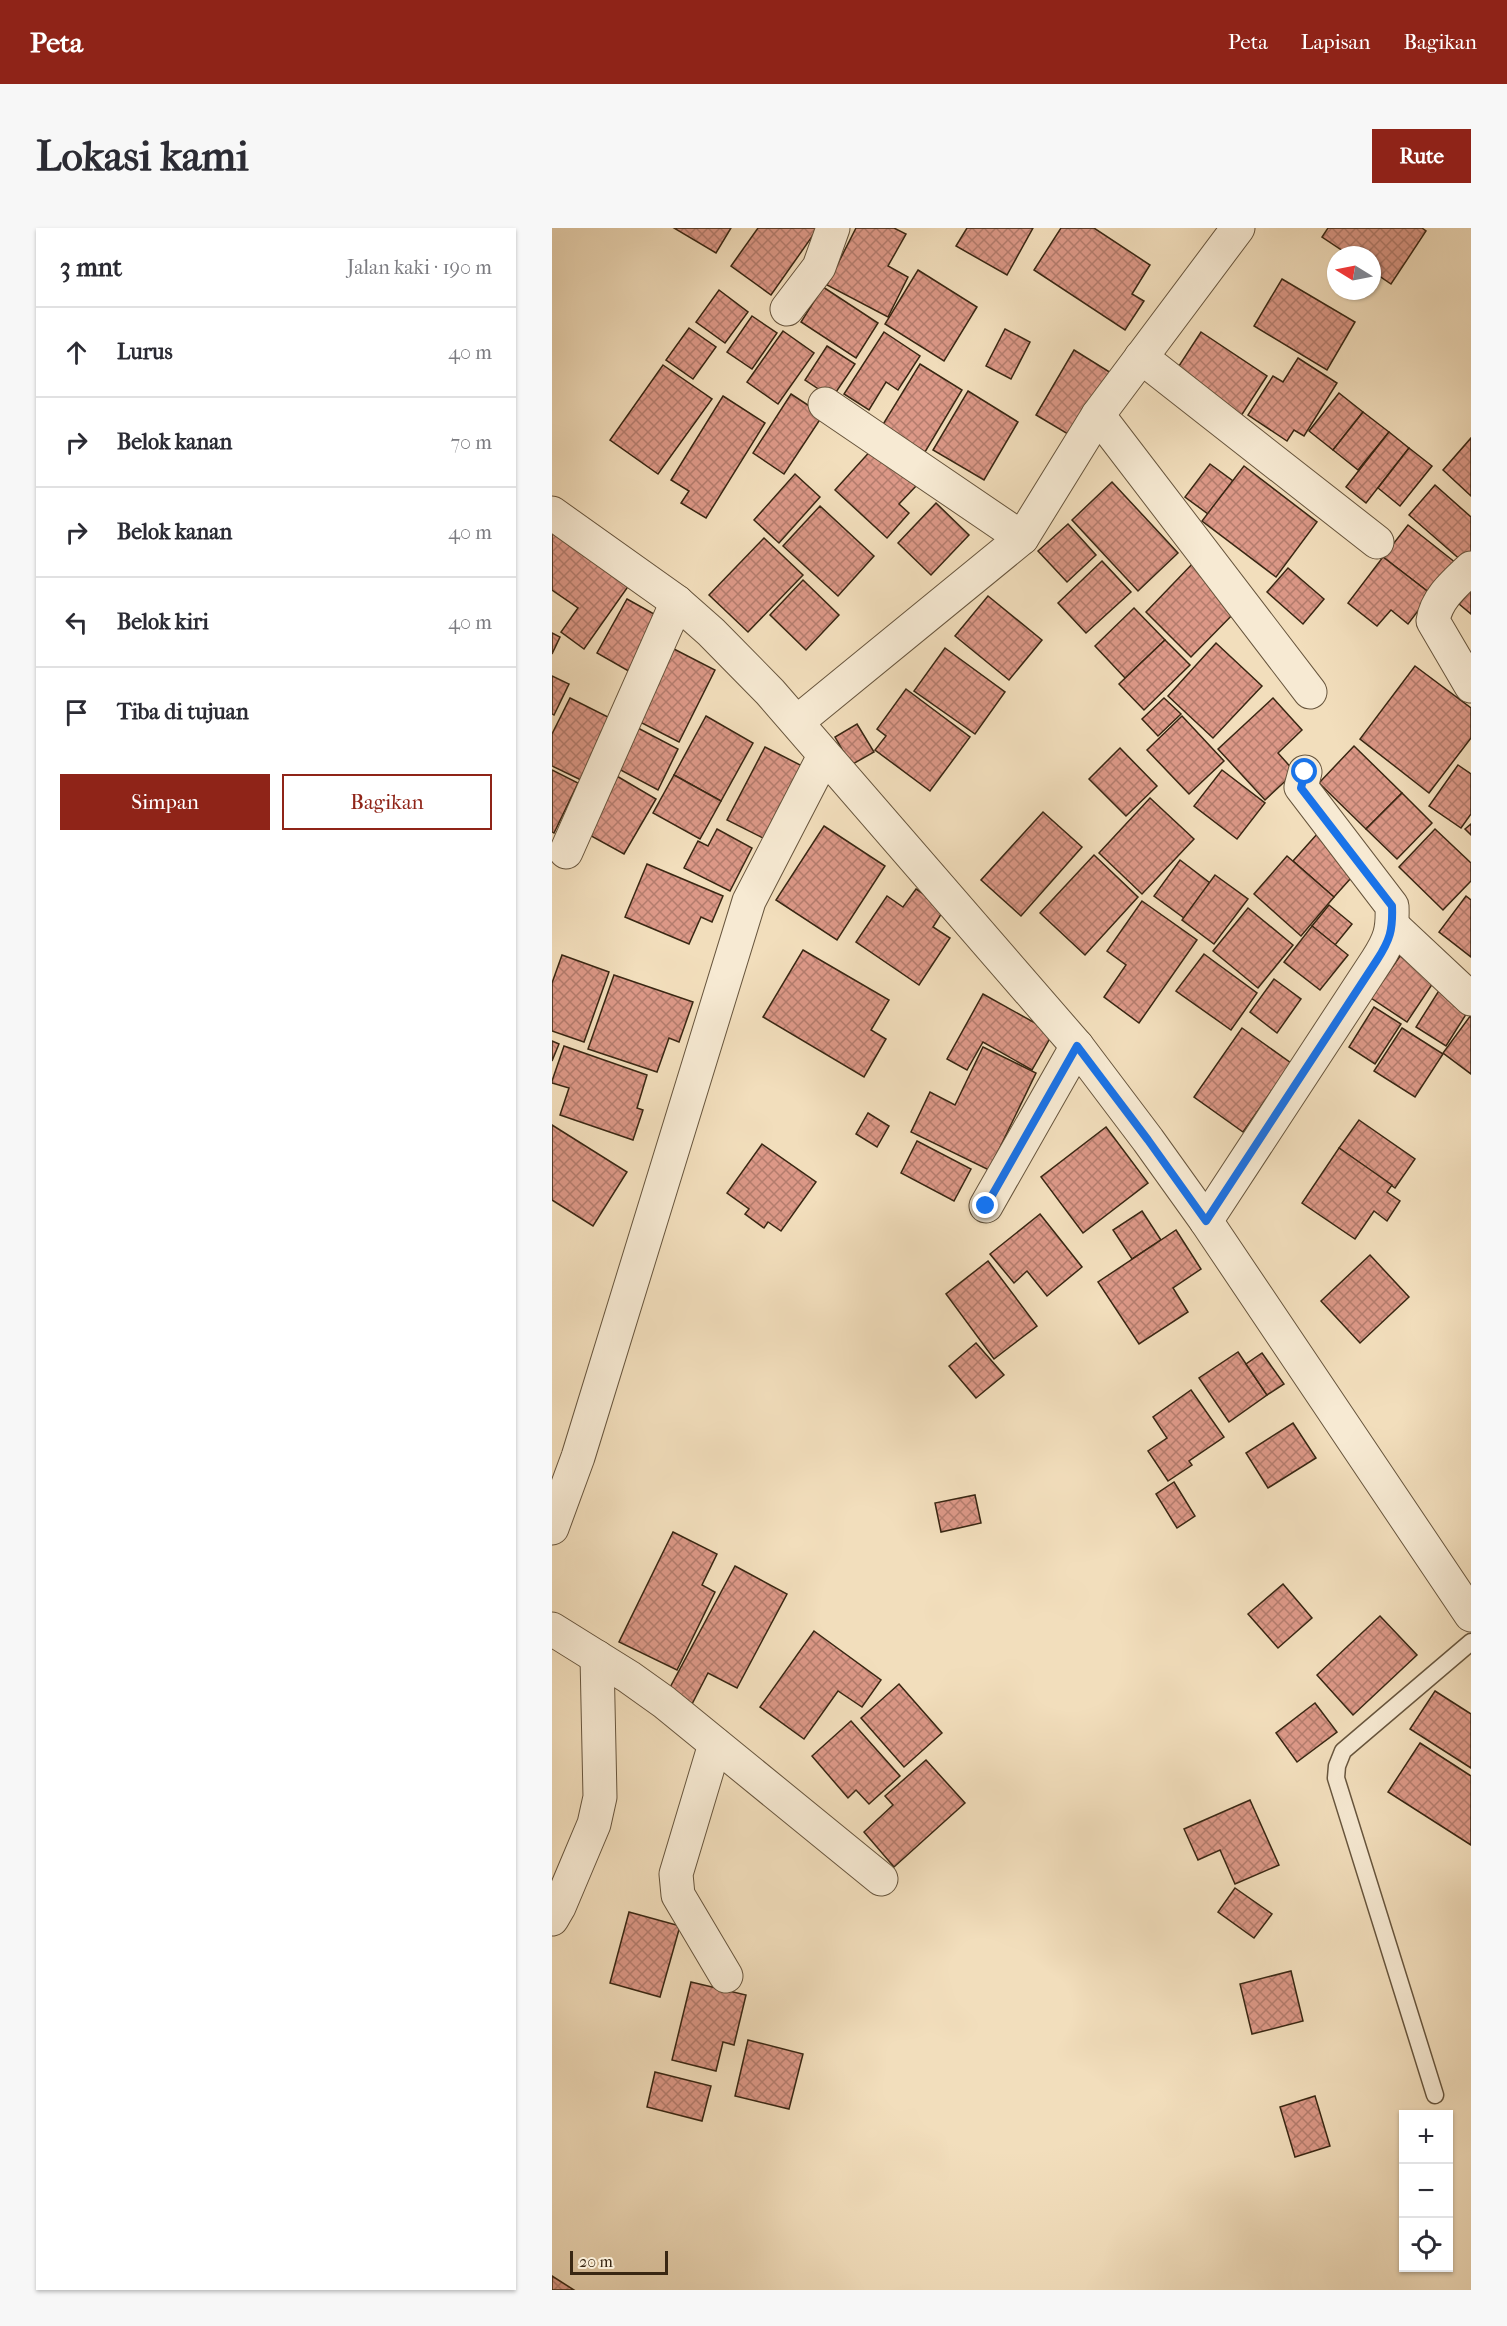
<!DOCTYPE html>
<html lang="id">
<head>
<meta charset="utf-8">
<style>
	:root { --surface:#fff; --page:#f7f7f7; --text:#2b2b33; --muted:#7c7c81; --line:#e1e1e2; --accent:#8f2418 }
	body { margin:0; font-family:"IM FELL French Canon",serif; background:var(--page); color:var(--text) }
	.controls { position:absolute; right:18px; bottom:18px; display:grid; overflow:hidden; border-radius:0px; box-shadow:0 2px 4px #0004 }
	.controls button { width:54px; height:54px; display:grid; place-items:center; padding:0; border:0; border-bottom:2px solid var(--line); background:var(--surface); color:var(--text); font:30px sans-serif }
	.compass { position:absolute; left:775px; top:18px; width:54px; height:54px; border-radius:50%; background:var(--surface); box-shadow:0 2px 4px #0004; rotate:280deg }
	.scale { position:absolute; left:18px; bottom:15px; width:98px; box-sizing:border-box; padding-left:6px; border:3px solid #392713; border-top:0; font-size:16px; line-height:21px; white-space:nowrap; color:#392713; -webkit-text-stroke:4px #f7ead3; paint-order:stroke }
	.stop { position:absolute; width:18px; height:18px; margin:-14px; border:4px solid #1a73e8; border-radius:50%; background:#fff }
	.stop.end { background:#1a73e8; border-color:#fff; box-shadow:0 2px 6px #0008 }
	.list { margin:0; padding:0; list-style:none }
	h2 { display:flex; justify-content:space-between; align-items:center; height:78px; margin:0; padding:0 24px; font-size:26px }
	h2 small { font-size:20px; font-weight:400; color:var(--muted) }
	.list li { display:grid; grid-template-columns:39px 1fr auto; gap:18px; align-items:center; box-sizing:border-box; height:90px; padding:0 24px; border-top:2px solid var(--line) }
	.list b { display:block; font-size:22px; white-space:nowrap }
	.list em { font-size:20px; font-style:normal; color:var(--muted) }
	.actions { display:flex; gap:12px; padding:18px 24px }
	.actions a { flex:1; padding:14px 0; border:2px solid var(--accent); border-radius:0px; text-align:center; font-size:21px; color:var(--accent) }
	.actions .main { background:var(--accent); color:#fff }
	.icon { flex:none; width:33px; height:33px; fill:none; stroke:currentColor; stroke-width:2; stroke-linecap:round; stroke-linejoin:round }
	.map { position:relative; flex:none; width:919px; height:2062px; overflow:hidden; border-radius:0px }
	header { display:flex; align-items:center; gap:36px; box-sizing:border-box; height:84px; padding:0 30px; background:var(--accent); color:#fff }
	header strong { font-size:28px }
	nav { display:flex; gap:33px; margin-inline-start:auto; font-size:21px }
	.intro { display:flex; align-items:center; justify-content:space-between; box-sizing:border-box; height:144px; padding:0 36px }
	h1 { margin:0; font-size:42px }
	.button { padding:15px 27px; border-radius:0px; background:var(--accent); color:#fff; font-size:21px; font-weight:700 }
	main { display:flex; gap:36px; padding:0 36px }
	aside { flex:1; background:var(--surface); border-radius:0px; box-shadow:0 2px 4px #0004 }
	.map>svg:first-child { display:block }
	.building { fill:url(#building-cross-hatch); stroke:#392713; stroke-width:1.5 }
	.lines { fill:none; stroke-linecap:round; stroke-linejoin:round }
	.service-casing { stroke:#67553d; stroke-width:19 }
	.minor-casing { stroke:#67553d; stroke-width:35 }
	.service { stroke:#f7ead3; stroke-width:16 }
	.minor { stroke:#f7ead3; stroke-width:33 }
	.route { stroke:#1a73e8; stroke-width:8 }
</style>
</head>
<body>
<header>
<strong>Peta</strong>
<nav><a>Peta</a><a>Lapisan</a><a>Bagikan</a></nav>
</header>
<div class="intro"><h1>Lokasi kami</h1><a class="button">Rute</a></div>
<main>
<aside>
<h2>3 mnt<small>Jalan kaki · 190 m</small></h2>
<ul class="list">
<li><svg class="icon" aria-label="ahead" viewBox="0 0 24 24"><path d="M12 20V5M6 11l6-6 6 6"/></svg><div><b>Lurus</b></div><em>40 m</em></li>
<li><svg class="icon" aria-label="right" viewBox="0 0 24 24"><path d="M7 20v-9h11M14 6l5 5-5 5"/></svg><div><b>Belok kanan</b></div><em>70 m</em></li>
<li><svg class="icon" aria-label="right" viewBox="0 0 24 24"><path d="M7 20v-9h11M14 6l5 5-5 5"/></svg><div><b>Belok kanan</b></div><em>40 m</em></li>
<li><svg class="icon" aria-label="left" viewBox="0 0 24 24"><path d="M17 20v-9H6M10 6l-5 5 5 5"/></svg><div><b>Belok kiri</b></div><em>40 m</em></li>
<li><svg class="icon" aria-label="arrive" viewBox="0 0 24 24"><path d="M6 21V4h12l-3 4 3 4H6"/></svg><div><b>Tiba di tujuan</b></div></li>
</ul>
<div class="actions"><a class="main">Simpan</a><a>Bagikan</a></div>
</aside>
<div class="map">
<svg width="919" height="2062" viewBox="0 0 919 2062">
	<defs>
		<pattern id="building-cross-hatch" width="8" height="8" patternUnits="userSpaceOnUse" patternTransform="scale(1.5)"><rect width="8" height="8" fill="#dc9887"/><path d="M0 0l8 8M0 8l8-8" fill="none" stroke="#b37c6d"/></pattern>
	</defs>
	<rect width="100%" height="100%" fill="#f2debc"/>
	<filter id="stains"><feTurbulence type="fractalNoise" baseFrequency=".00333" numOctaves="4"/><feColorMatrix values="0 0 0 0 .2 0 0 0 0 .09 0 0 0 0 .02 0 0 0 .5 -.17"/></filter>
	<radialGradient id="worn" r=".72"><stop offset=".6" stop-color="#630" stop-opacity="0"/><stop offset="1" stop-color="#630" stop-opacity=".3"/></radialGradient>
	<g class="building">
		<path d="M122 0H179L164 25Z"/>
		<path d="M206 0H266L219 67 179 38Z"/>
		<path d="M304 0H342L354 6 336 38 356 49 336 89 275 57Z"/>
		<path d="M415 0H481L455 47 404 18Z"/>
		<path d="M509 0H542L598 37 580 66 592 73 573 102 482 42Z"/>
		<path d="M776 0H870L874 3 839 56 820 43V27H797L770 9Z"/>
		<path d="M366 42 425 79 392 133 333 96Z"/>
		<path d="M730 51 803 94 775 142 702 98Z"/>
		<path d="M271 59 326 95 304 130 249 94Z"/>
		<path d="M167 62 196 84 173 115 144 94Z"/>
		<path d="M200 88 225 105 200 141 175 124Z"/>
		<path d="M137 100 164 119 141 151 114 132Z"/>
		<path d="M453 101 478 114 459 151 434 138Z"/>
		<path d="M231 103 262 125 226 176 195 154Z"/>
		<path d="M332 104 368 128 346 162 334 154 317 182 292 166Z"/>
		<path d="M649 104 715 148 689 188 623 144Z"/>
		<path d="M275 118 303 136 280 170 253 152Z"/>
		<path d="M522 122 564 148 526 212 484 187Z"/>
		<path d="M746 130 785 155 752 208 742 202 735 213 696 187 721 148 731 154Z"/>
		<path d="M368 136 410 162 373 224 330 198Z"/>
		<path d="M111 137 160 171 106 246 58 212Z"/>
		<path d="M416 163 466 194 432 252 381 222Z"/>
		<path d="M787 165 811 184 781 222 757 203Z"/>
		<path d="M239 166 271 187 232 246 201 225Z"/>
		<path d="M171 168 213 195 154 290 129 275 137 263 119 252Z"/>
		<path d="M811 184 837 204 806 242 781 222Z"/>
		<path d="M837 204 857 220 814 275 794 259Z"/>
		<path d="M919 210V268L891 242Z"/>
		<path d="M322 219 364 258 347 276 357 285 335 310 283 262Z"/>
		<path d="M857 220 880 238 848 278 826 260Z"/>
		<path d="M658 236 681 253 656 286 633 269Z"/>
		<path d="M692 238 765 294 724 349 650 293Z"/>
		<path d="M243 246 268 269 227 315 202 292Z"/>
		<path d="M560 254 626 325 586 363 520 292Z"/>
		<path d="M883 257 919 289V325L911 334 857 287Z"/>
		<path d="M384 275 417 307 379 347 346 315Z"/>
		<path d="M268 278 322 328 286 368 231 318Z"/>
		<path d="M0 296 80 353 32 421 9 404 26 380 0 362Z"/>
		<path d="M516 296 544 327 515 354 486 323Z"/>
		<path d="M856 297 904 335 879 366 831 329Z"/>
		<path d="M212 310 251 347 196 404 157 367Z"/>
		<path d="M831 329 879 366 856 396 839 382 825 398 796 375Z"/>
		<path d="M644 332 689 378 639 429 594 384Z"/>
		<path d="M550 333 579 364 534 405 506 375Z"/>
		<path d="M736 340 772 371 751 396 715 364Z"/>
		<path d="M251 352 287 387 254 422 218 387Z"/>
		<path d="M919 362V386L907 376Z"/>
		<path d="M436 368 490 412 457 452 403 408Z"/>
		<path d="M75 371 111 391 80 445 45 425Z"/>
		<path d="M582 380 613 412 573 450 543 418Z"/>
		<path d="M0 405 8 409 0 426Z"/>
		<path d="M613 412 638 437 592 482 567 456Z"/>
		<path d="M664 415 710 458 661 510 616 468Z"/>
		<path d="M120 420 163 442 127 514 84 492Z"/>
		<path d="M393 420 453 464 423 506 362 463Z"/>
		<path d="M863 438 919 480V510L877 565 808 511Z"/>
		<path d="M0 448 17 456 2 487 0 486Z"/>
		<path d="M354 461 418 509 378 563 323 522 334 508 325 501Z"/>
		<path d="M18 470 64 493 33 554 0 538V506Z"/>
		<path d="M612 470 629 486 606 508 590 491Z"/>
		<path d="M721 470 750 502 726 525 743 544 713 572 666 521Z"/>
		<path d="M154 488 201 515 169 573 122 547Z"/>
		<path d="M630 488 672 533 637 566 595 522Z"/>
		<path d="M305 496 322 524 299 537 283 509Z"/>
		<path d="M84 499 126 521 106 562 63 539Z"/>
		<path d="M802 518 850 565 814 601 767 555Z"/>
		<path d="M213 519 254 540 217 613 175 592Z"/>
		<path d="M568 520 605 558 574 588 537 551Z"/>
		<path d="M906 537 919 546V586L909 600 877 578Z"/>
		<path d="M0 542 26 555 2 605 0 604Z"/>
		<path d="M670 542 713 575 685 611 642 578Z"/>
		<path d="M63 547 104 571 72 626 32 604Z"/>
		<path d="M122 547 169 573 148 611 101 585Z"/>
		<path d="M850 565 880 595 845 631 814 601Z"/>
		<path d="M598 570 642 611 590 666 547 625Z"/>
		<path d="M491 584 530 619 469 688 429 652Z"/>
		<path d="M919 596V607L913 601Z"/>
		<path d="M272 598 333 638 285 712 224 672Z"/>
		<path d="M165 601 200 620 178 663 132 640 146 613 156 618Z"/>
		<path d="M883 601 919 635V653L891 682 847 639Z"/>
		<path d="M766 605 807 641 782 669 741 633Z"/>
		<path d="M542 627 586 669 533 727 488 685Z"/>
		<path d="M735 628 782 669 749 708 702 666Z"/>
		<path d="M628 632 658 655 632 690 602 668Z"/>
		<path d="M95 636 171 668 160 694 149 689 137 716 73 689Z"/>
		<path d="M663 647 696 671 662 716 630 692Z"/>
		<path d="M364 661 393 680 381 699 398 710 367 757 304 714 335 668 351 679Z"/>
		<path d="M914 668 919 672V729L887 704Z"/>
		<path d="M590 673 645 712 587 795 552 769 574 737 555 723Z"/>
		<path d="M777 677 800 696 783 717 760 698Z"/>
		<path d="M696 680 741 717 706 760 661 723Z"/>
		<path d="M760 698 796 727 768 762 732 734Z"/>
		<path d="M251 722 337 772 319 802 334 811 312 849 211 789Z"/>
		<path d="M652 726 705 765 679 802 624 763Z"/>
		<path d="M10 727 57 744 32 814 0 803V755Z"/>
		<path d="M848 728 883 752 855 794 819 770Z"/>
		<path d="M62 747 141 774 127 814 117 810 105 844 36 821Z"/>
		<path d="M722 751 749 771 725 805 698 784Z"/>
		<path d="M888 761 918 780 894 818 864 799Z"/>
		<path d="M431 766 501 805 480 842 431 814 415 842 395 831Z"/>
		<path d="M822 779 849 796 823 836 797 819Z"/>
		<path d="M919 787V846L891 825Z"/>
		<path d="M690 800 739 835 691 904 642 869Z"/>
		<path d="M850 800 891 826 863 869 822 843Z"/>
		<path d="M0 813 7 816 0 833Z"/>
		<path d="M12 818 95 847 85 880 91 882 81 912 8 887 17 860 0 855V853Z"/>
		<path d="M431 819 484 845 437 942 359 904 378 864 403 877Z"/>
		<path d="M316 885 337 898 325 919 304 906Z"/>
		<path d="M807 892 863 931 843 960 787 920Z"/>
		<path d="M0 897 75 944 41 998 0 972Z"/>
		<path d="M554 899 596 955 531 1005 489 949Z"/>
		<path d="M365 913 419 941 402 973 349 945Z"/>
		<path d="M210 916 264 954 229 1003 216 994 212 1000 193 986 197 981 175 965Z"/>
		<path d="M787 920 840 957 835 964 848 973 835 993 822 983 803 1011 750 975Z"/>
		<path d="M590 983 609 1012 580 1031 561 1002Z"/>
		<path d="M488 986 530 1039 495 1068 475 1043 462 1055 438 1026Z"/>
		<path d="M624 1002 649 1041 621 1060 636 1084 587 1116 546 1054Z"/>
		<path d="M818 1027 857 1069 808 1115 769 1073Z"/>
		<path d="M436 1033 485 1098 442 1131 394 1066Z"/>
		<path d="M424 1115 452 1147 424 1170 397 1138Z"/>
		<path d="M686 1124 715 1167 677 1194 647 1150Z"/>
		<path d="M710 1125 732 1156 715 1167 694 1136Z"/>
		<path d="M639 1162 672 1209 637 1233 640 1237 616 1253 596 1223 615 1210 601 1189Z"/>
		<path d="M741 1195 764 1230 716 1260 694 1225Z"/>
		<path d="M622 1254 643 1288 625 1300 604 1266Z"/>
		<path d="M423 1267 429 1295 389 1304 383 1275Z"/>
		<path d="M121 1304 165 1326 150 1357 163 1364 125 1442 67 1414Z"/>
		<path d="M183 1338 235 1366 185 1460 156 1445 138 1480 114 1467Z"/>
		<path d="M731 1356 760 1390 726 1420 696 1386Z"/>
		<path d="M828 1388 865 1427 801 1487 765 1447Z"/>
		<path d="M262 1403 329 1452 310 1479 286 1463 252 1511 208 1479Z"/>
		<path d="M347 1456 390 1505 352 1539 309 1490Z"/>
		<path d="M883 1463 919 1486V1540L858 1501Z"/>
		<path d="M763 1475 785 1504 745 1534 724 1505Z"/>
		<path d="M299 1493 348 1548 317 1576 304 1562 296 1570 260 1528Z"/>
		<path d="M868 1515 919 1548V1617L836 1564Z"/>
		<path d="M374 1532 413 1575 342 1639 312 1604 341 1577 333 1568Z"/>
		<path d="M698 1572 727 1637 683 1656 668 1622 646 1632 632 1601Z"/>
		<path d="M683 1660 720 1686 702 1710 666 1684Z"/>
		<path d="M77 1684 128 1698 108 1769 58 1755Z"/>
		<path d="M739 1743 751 1793 700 1806 688 1756Z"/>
		<path d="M139 1754 194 1767 182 1817 171 1814 164 1843 120 1832Z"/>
		<path d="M196 1812 251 1826 237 1881 183 1868Z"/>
		<path d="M103 1844 159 1858 150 1893 95 1879Z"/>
		<path d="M763 1868 778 1918 743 1929 728 1879Z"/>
		<path d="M0 2048 22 2062H0Z"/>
	</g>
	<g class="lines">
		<g class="service-casing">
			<path id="service" d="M883 1867 784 1550 785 1538 791 1523 919 1414"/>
		</g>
		<g class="minor-casing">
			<g id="minor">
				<path d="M235 81 267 39 281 0"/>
				<path d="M589 129 825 314"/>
				<path d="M273 176 470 310"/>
				<path d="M546 187 758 464"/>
				<path d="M0 285 125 374 159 404 218 464 525 818 596 912 654 993 919 1387"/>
				<path d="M919 340C903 355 884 371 881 393L919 458"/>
				<path d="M245 494 470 310 546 187 686 0"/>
				<path d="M14 624 125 374"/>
				<path d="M841 698 919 771"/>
				<path d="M434 978 525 818"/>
				<path d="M654 993 825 732C838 712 841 702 840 678L749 559 753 544"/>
				<path d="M0 1300 26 1229 197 673 272 528"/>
				<path d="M0 1401 77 1449 112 1474 329 1651"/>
				<path d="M163 1516 124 1646 126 1667 174 1748"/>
				<path d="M0 1691 7 1679 42 1596 48 1569 45 1429"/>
			</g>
		</g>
		<use href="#service" class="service"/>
		<use href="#minor" class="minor"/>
	</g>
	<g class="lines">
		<path class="route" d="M434 978 525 818 596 912 654 993 825 732C838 712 841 702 840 678L749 560 753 544"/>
	</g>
	<rect width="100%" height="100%" filter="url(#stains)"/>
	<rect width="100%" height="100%" fill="url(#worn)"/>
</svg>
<div class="controls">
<button>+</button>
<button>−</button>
<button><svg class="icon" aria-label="locate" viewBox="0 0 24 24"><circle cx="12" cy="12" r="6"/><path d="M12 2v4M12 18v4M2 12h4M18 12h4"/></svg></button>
</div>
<svg class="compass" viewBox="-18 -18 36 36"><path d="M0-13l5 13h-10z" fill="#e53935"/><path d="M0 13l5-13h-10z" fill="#7c7c81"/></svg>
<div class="scale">20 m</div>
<div class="stop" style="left:753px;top:544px"></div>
<div class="stop end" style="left:434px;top:978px"></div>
</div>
</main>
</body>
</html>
